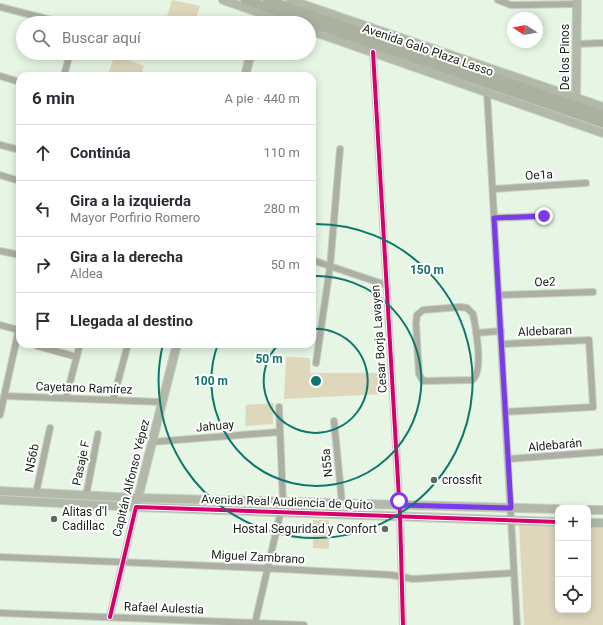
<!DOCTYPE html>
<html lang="es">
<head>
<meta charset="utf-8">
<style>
	:root { --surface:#fff; --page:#f7f7f7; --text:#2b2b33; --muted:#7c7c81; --line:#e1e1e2 }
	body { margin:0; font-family:Roboto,sans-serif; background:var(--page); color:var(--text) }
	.controls { position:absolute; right:12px; bottom:12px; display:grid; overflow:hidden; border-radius:8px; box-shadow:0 2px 10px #0003 }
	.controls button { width:36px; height:36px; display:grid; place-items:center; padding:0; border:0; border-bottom:1px solid var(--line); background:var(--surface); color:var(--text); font:20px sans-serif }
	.compass { position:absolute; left:507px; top:12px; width:36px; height:36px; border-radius:50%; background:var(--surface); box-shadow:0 2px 10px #0003; rotate:281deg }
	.stop { position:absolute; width:12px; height:12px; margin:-9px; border:3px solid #7c3aed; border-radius:50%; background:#fff }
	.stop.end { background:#7c3aed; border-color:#fff; box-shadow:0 1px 4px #0008 }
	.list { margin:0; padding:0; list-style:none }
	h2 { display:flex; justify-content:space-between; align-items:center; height:52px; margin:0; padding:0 16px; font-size:17px }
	h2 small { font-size:13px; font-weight:400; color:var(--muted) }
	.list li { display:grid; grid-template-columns:26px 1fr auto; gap:12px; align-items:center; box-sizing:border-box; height:56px; padding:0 16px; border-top:1px solid var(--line) }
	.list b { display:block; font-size:15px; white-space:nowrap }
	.list p { margin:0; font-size:13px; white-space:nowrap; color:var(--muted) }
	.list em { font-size:13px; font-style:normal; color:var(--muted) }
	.icon { flex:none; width:22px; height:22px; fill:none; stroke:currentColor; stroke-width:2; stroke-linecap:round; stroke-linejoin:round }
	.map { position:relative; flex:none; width:603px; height:625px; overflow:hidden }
	.search { position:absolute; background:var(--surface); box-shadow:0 2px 10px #0003; left:16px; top:16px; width:300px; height:44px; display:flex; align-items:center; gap:10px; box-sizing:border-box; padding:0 14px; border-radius:22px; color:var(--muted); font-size:15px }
	.panel { position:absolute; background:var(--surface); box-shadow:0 2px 10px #0003; left:16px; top:72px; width:300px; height:276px; border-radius:12px }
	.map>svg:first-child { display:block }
	.green { fill:#ded7bc }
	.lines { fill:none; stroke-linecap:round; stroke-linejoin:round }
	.street-casing { stroke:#c6d1c5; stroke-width:8 }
	.secondary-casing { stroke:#c6d1c5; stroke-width:10 }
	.primary-casing { stroke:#c6d1c5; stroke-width:11 }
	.street { stroke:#acafa2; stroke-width:6 }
	.secondary { stroke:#b3b9a8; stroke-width:8 }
	.primary { stroke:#aab29f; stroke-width:9 }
	.cycleway-casing { stroke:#fff; stroke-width:6 }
	.cycleway { stroke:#d6006c; stroke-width:4 }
	.route { stroke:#7c3aed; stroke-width:5 }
	.ring { fill:none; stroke:#0f766e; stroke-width:2 }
	.poi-dot { fill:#5f6b5e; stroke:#fff; stroke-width:1.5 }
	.labels { text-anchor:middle; stroke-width:4; stroke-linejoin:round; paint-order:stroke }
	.street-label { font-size:12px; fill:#172116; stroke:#fff }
	.poi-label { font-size:12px; fill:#172116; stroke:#fff; text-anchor:start }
	.centre { fill:#0f766e; stroke:#fff; stroke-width:2 }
	.ring-label { font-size:12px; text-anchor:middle; font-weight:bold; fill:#0f766e; stroke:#fff; stroke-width:4; stroke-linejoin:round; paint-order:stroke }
</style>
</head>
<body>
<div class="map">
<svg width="603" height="625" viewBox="0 0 603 625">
	<rect width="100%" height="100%" fill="#e6f5e4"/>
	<g class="green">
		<path d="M172 0 200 6 194 23H165Z"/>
		<path d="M115 55 144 66 141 76 108 74Z"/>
		<path d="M286 357 310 358V373H383L384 394 284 399Z"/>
		<path d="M274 403 273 424 245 426 246 405Z"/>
		<path d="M313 520H329V549L313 548Z"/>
		<path d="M588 522H603V625H524L519 524 558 523V610H588Z"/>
	</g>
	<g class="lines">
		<g class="street-casing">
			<g id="street">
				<path d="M498 0 511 5 577 4"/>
				<path d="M0 7 63 23"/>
				<path d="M577 44 603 43"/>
				<path d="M373 52 400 515 403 625"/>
				<path d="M0 76 20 82"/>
				<path d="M64 76 70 53"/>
				<path d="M487 92 517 625"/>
				<path d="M0 145 20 150"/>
				<path d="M0 175 20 181"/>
				<path d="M493 189 586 183"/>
				<path d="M494 218 544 216"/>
				<path d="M0 251 20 255"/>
				<path d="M312 260 386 285"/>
				<path d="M499 295 593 292"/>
				<path d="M460 307 467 308 473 314C476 327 484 373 472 380L423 381 419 374 416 324 417 315 423 310Z"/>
				<path d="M0 325 15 329 18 333 0 415"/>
				<path d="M476 333 501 331"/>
				<path d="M502 344 589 340 593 407 505 412"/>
				<path d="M37 346 77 357"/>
				<path d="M316 363 330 267 340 149"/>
				<path d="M5 396 162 402"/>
				<path d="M66 398 80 344"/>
				<path d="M113 400 128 344"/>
				<path d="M334 421 342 503"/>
				<path d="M152 442 279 432"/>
				<path d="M508 459 603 452"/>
				<path d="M36 493 50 428"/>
				<path d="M86 496 98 434"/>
				<path d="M0 557 262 568 392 575 413 579 514 573"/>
				<path d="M0 613 304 625"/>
				<path d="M110 617 136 507"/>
				<path d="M255 623 283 502 279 407"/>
			</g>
		</g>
		<g class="secondary-casing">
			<g id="secondary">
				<path d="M223 0 289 23"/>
				<path d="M290 0 603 107"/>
				<path d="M258 23 262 8"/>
				<path d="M309 30 603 133"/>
				<path d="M245 76 251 53"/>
				<path d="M576 101 577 0"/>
				<path d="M0 491 138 498 558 509"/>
				<path d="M0 500 136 507 558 522"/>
				<path d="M137 502 177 344"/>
				<path d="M588 510H603"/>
				<path d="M588 523H603"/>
			</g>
		</g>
		<g class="primary-casing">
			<g id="primary">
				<path d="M245 0 603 123"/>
				<path d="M267 0 603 115"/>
			</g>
		</g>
		<use href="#street" class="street"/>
		<use href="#secondary" class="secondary"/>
		<use href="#primary" class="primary"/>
		<g class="cycleway-casing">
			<g id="cycleway">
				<path d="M373 52 400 515 403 625"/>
				<path d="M110 617 136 507 558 522"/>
			</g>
		</g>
		<use href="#cycleway" class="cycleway"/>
	</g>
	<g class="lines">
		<path class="route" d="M399 501V505L511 508 494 218 544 216"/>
	</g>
	<g class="ring">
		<path d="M312 329A52 52 0 1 1 279 344"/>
		<path d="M312 276A105 105 0 1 1 218 344"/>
		<path d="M313 224A157 157 0 1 1 163 344"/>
	</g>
	<g class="poi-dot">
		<circle cx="434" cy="480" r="4"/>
		<circle cx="54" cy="519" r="4"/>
		<circle cx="385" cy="529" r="4"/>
	</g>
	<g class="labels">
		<g class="street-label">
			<text transform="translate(428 50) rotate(19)" y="4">Avenida Galo Plaza Lasso</text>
			<text transform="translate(565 57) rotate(-90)" y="4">De los Pinos</text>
			<text transform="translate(539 175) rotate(-3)" y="4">Oe1a</text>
			<text transform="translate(545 282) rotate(-2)" y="4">Oe2</text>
			<text transform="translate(545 331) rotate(-2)" y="4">Aldebaran</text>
			<text transform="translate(379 339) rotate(-94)" y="4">Cesar Borja Lavayen</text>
			<text transform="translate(84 388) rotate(2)" y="4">Cayetano Ramírez</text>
			<text transform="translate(215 426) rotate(-5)" y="4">Jahuay</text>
			<text transform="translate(555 445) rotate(-5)" y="4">Aldebarán</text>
			<text transform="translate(32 458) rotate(-78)" y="4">N56b</text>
			<text transform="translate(81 463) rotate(-78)" y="4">Pasaje F</text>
			<text transform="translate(327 463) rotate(-96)" y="4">N55a</text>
			<text transform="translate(131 478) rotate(-76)" y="4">Capitán Alfonso Yépez</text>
			<text transform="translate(287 502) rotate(2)" y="4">Avenida Real Audiencia de Quito</text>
			<text transform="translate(258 557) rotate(3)" y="4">Miguel Zambrano</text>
			<text transform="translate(164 608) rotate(2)" y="4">Rafael Aulestia</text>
		</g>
		<g class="poi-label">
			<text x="442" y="484">crossfit</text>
			<text x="62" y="516">Alitas d'l<tspan x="62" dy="14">Cadillac</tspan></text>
			<text x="377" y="533" text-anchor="end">Hostal Seguridad y Confort</text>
		</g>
	</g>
	<circle cx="316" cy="381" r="6" class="centre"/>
	<g class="ring-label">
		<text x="427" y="274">150 m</text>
		<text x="269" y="363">50 m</text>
		<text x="211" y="385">100 m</text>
	</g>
</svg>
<div class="controls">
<button>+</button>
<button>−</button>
<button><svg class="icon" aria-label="locate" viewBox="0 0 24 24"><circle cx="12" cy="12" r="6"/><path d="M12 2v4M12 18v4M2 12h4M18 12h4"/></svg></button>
</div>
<svg class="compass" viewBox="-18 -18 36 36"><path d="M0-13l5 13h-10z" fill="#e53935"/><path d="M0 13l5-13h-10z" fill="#7c7c81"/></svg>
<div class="stop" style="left:399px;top:501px"></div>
<div class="stop end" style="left:544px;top:216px"></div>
<div class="search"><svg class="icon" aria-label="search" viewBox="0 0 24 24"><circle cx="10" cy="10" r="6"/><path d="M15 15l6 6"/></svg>Buscar aquí</div>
<section class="panel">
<h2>6 min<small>A pie · 440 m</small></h2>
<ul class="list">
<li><svg class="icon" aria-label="ahead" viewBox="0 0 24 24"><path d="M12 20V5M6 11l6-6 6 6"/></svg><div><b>Continúa</b></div><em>110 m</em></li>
<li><svg class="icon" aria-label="left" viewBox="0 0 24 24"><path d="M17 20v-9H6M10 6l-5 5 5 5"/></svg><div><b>Gira a la izquierda</b><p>Mayor Porfirio Romero</p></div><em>280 m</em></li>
<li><svg class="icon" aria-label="right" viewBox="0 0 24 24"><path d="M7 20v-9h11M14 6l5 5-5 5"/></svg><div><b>Gira a la derecha</b><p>Aldea</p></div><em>50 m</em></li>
<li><svg class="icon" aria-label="arrive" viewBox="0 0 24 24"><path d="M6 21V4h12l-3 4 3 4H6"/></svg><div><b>Llegada al destino</b></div></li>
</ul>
</section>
</div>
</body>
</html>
